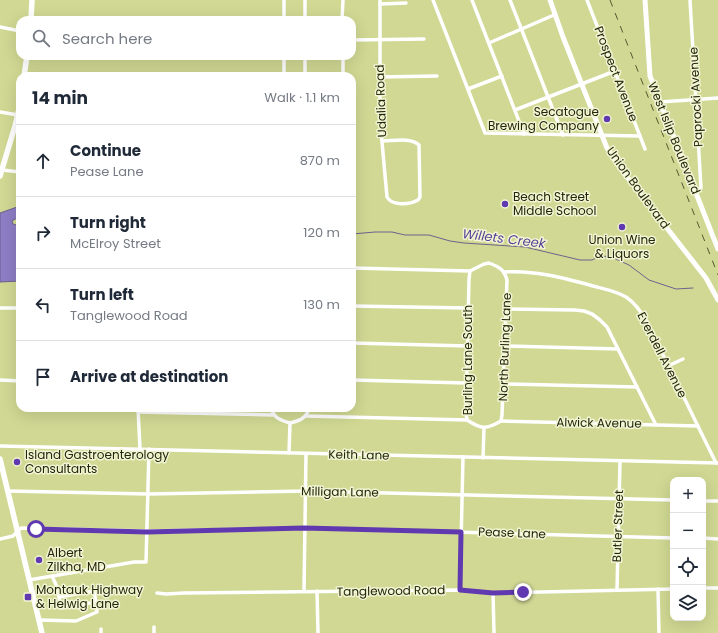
<!DOCTYPE html>
<html lang="en">
<head>
<meta charset="utf-8">
<style>
	:root { --surface:#fff; --page:#f6f6f7; --text:#1f2937; --muted:#747a83; --line:#e0e1e3 }
	body { margin:0; font-family:Poppins,sans-serif; background:var(--page); color:var(--text) }
	.controls { position:absolute; right:12px; bottom:12px; display:grid; overflow:hidden; border-radius:8px; box-shadow:0 4px 16px #0002 }
	.controls button { width:36px; height:36px; display:grid; place-items:center; padding:0; border:0; border-bottom:1px solid var(--line); background:var(--surface); color:var(--text); font:20px sans-serif }
	.stop { position:absolute; width:12px; height:12px; margin:-9px; border:3px solid #6038b0; border-radius:50%; background:#fff }
	.stop.end { background:#6038b0; border-color:#fff; box-shadow:0 1px 4px #0008 }
	.list { margin:0; padding:0; list-style:none }
	h2 { display:flex; justify-content:space-between; align-items:center; height:52px; margin:0; padding:0 16px; font-size:17px }
	h2 small { font-size:13px; font-weight:400; color:var(--muted) }
	.list li { display:grid; grid-template-columns:26px 1fr auto; gap:12px; align-items:center; box-sizing:border-box; height:72px; padding:0 16px; border-top:1px solid var(--line) }
	.list b { display:block; font-size:15px; white-space:nowrap }
	.list p { margin:0; font-size:13px; white-space:nowrap; color:var(--muted) }
	.list em { font-size:13px; font-style:normal; color:var(--muted) }
	.icon { flex:none; width:22px; height:22px; fill:none; stroke:currentColor; stroke-width:2; stroke-linecap:round; stroke-linejoin:round }
	.map { position:relative; flex:none; width:718px; height:633px; overflow:hidden }
	.search { position:absolute; background:var(--surface); box-shadow:0 4px 16px #0002; left:16px; top:16px; width:340px; height:44px; display:flex; align-items:center; gap:10px; box-sizing:border-box; padding:0 14px; border-radius:12px; color:var(--muted); font-size:15px }
	.panel { position:absolute; background:var(--surface); box-shadow:0 4px 16px #0002; left:16px; top:72px; width:340px; height:340px; border-radius:12px }
	.map>svg:first-child { display:block }
	.water { fill:#8d7dc5; stroke:#6d638d }
	.lines { fill:none; stroke-linecap:round; stroke-linejoin:round }
	.stream { stroke:#6d638d; stroke-width:1 }
	.street { stroke:#fff; stroke-width:3.5 }
	.secondary { stroke:#fff; stroke-width:5 }
	.primary { stroke:#fff; stroke-width:5.5 }
	.rail { stroke:#545830; stroke-width:1; stroke-dasharray:7 7; stroke-linecap:butt }
	.route { stroke:#6038b0; stroke-width:5 }
	.poi-dot { fill:#6038b0; stroke:#f1f5d3; stroke-width:1.5 }
	.labels { text-anchor:middle; stroke-width:3; stroke-linejoin:round; paint-order:stroke }
	.street-label { font-size:12px; fill:#222509; stroke:#f1f5d3 }
	.poi-label { font-size:12px; fill:#222509; stroke:#f1f5d3; text-anchor:start }
	.water-label { font-size:13px; font-style:italic; fill:#5a4198; stroke:#f1f5d3 }
</style>
</head>
<body>
<div class="map">
<svg width="718" height="633" viewBox="0 0 718 633">
	<rect width="100%" height="100%" fill="#d0d893"/>
	<path class="water" d="M20 206V218H17L12 221 13 224 20 226V281L0 282V213Z"/>
	<g class="lines">
		<path class="stream" d="M352 234 375 232H392L405 235H429L450 241 464 243 525 247 580 260H592L598 257 609 256 629 265 649 280 676 289 693 288"/>
		<g class="street">
			<path d="M284 0V20"/>
			<path d="M380 0V120L387 197C392 206 409 205 418 200L420 197 419 145C411 137 393 141 383 141"/>
			<path d="M433 0 485 133 640 136"/>
			<path d="M472 0 524 134"/>
			<path d="M510 0 563 135"/>
			<path d="M587 0 645 149"/>
			<path d="M690 0 701 188 696 190"/>
			<path d="M380 4 406 3"/>
			<path d="M305 20V0"/>
			<path d="M342 20 343 0"/>
			<path d="M0 27 20 31"/>
			<path d="M352 40 424 39"/>
			<path d="M489 43 554 15"/>
			<path d="M284 56V76"/>
			<path d="M343 56V76"/>
			<path d="M305 76V56"/>
			<path d="M379 77 437 76"/>
			<path d="M468 89 502 76"/>
			<path d="M660 102 718 98"/>
			<path d="M515 110 615 71"/>
			<path d="M0 112 18 115"/>
			<path d="M2 170 20 172"/>
			<path d="M489 263C499 267 504 269 507 280L502 415 501 421C486 430 481 429 467 420L466 413 469 279 470 271 484 264Z"/>
			<path d="M352 268 470 271"/>
			<path d="M505 272C535 270 564 278 593 286 604 289 616 291 626 297 635 303 640 311 646 320L716 463"/>
			<path d="M352 306 468 308"/>
			<path d="M0 308H20"/>
			<path d="M506 309 575 310 584 311 592 314 600 320 607 327 656 425"/>
			<path d="M352 343 468 346"/>
			<path d="M505 346 618 349"/>
			<path d="M668 366 683 359"/>
			<path d="M0 380 20 381"/>
			<path d="M352 380 466 383"/>
			<path d="M504 384 637 387"/>
			<path d="M138 408 140 449"/>
			<path d="M271 408C274 418 280 420 290 423"/>
			<path d="M138 412 273 415"/>
			<path d="M306 416 467 420"/>
			<path d="M501 421 698 426"/>
			<path d="M290 423C299 421 307 418 309 408"/>
			<path d="M0 446 718 463"/>
			<path d="M289 453 290 423"/>
			<path d="M483 458 484 428"/>
			<path d="M8 491 148 494 306 491 673 500"/>
			<path d="M703 501H718"/>
			<path d="M703 538 718 539"/>
			<path d="M0 539 13 536 21 528 147 531 305 528 673 538"/>
			<path d="M52 576 57 587 61 608 96 602 94 591 59 597"/>
			<path d="M29 580 134 562H146L149 449"/>
			<path d="M703 588H718"/>
			<path d="M658 589 659 633"/>
			<path d="M460 590 463 457"/>
			<path d="M617 590 620 462"/>
			<path d="M304 591 306 454"/>
			<path d="M317 591 318 633"/>
			<path d="M157 593 166 594 184 593 460 590 493 593 673 589"/>
			<path d="M493 593 494 633"/>
			<path d="M39 620 76 621 97 612 96 602"/>
			<path d="M154 627V633"/>
			<path d="M101 629V633"/>
		</g>
		<g class="secondary">
			<path d="M550 0 563 37 607 148 620 168 706 278 718 300"/>
			<path d="M645 0 650 76 718 249"/>
		</g>
		<g class="primary">
			<path d="M31 20 32 0"/>
			<path d="M24 76 27 56"/>
			<path d="M0 176 15 126 20 105"/>
			<path d="M0 459 42 633"/>
		</g>
		<path class="rail" d="M610 0 718 275"/>
	</g>
	<g class="lines">
		<path class="route" d="M36 529 147 532 304 528 461 532 460 590 493 593 523 592"/>
	</g>
	<g class="poi-dot">
		<circle cx="607" cy="119" r="4"/>
		<circle cx="505" cy="204" r="4"/>
		<circle cx="622" cy="227" r="4"/>
		<circle cx="17" cy="462" r="4"/>
		<circle cx="39" cy="560" r="4"/>
		<rect x="24" y="593" width="8" height="8" rx="2"/>
	</g>
	<g class="labels">
		<g class="street-label">
			<text transform="translate(616 74) rotate(69)" y="4">Prospect Avenue</text>
			<text transform="translate(696 97) rotate(-93)" y="4">Paprocki Avenue</text>
			<text transform="translate(381 101) rotate(-92)" y="4">Udalia Road</text>
			<text transform="translate(674 138) rotate(68)" y="4">West Islip Boulevard</text>
			<text transform="translate(638 188) rotate(54)" y="4">Union Boulevard</text>
			<text transform="translate(505 347) rotate(-88)" y="4">North Burling Lane</text>
			<text transform="translate(662 355) rotate(63)" y="4">Everdell Avenue</text>
			<text transform="translate(468 360) rotate(-90)" y="4">Burling Lane South</text>
			<text transform="translate(599 423) rotate(1)" y="4">Alwick Avenue</text>
			<text transform="translate(359 455) rotate(1)" y="4">Keith Lane</text>
			<text transform="translate(340 492) rotate(1)" y="4">Milligan Lane</text>
			<text transform="translate(618 526) rotate(-88)" y="4">Butler Street</text>
			<text transform="translate(512 533) rotate(2)" y="4">Pease Lane</text>
			<text transform="translate(391 591) rotate(-1)" y="4">Tanglewood Road</text>
		</g>
		<g class="poi-label">
			<text x="599" y="116" text-anchor="end">Secatogue<tspan x="599" dy="14">Brewing Company</tspan></text>
			<text x="513" y="201">Beach Street<tspan x="513" dy="14">Middle School</tspan></text>
			<text x="622" y="244" text-anchor="middle">Union Wine<tspan x="622" dy="14">&amp; Liquors</tspan></text>
			<text x="25" y="459">Island Gastroenterology<tspan x="25" dy="14">Consultants</tspan></text>
			<text x="47" y="557">Albert<tspan x="47" dy="14">Zilkha, MD</tspan></text>
			<text x="36" y="594">Montauk Highway<tspan x="36" dy="14">&amp; Helwig Lane</tspan></text>
		</g>
		<g class="water-label">
			<text transform="translate(504 238) rotate(7)" y="5">Willets Creek</text>
		</g>
	</g>
</svg>
<div class="controls">
<button>+</button>
<button>−</button>
<button><svg class="icon" aria-label="locate" viewBox="0 0 24 24"><circle cx="12" cy="12" r="6"/><path d="M12 2v4M12 18v4M2 12h4M18 12h4"/></svg></button>
<button><svg class="icon" aria-label="layers" viewBox="0 0 24 24"><path d="M12 4l9 5-9 5-9-5zM3 14l9 5 9-5"/></svg></button>
</div>
<div class="stop" style="left:36px;top:529px"></div>
<div class="stop end" style="left:523px;top:592px"></div>
<div class="search"><svg class="icon" aria-label="search" viewBox="0 0 24 24"><circle cx="10" cy="10" r="6"/><path d="M15 15l6 6"/></svg>Search here</div>
<section class="panel">
<h2>14 min<small>Walk · 1.1 km</small></h2>
<ul class="list">
<li><svg class="icon" aria-label="ahead" viewBox="0 0 24 24"><path d="M12 20V5M6 11l6-6 6 6"/></svg><div><b>Continue</b><p>Pease Lane</p></div><em>870 m</em></li>
<li><svg class="icon" aria-label="right" viewBox="0 0 24 24"><path d="M7 20v-9h11M14 6l5 5-5 5"/></svg><div><b>Turn right</b><p>McElroy Street</p></div><em>120 m</em></li>
<li><svg class="icon" aria-label="left" viewBox="0 0 24 24"><path d="M17 20v-9H6M10 6l-5 5 5 5"/></svg><div><b>Turn left</b><p>Tanglewood Road</p></div><em>130 m</em></li>
<li><svg class="icon" aria-label="arrive" viewBox="0 0 24 24"><path d="M6 21V4h12l-3 4 3 4H6"/></svg><div><b>Arrive at destination</b></div></li>
</ul>
</section>
</div>
</body>
</html>
